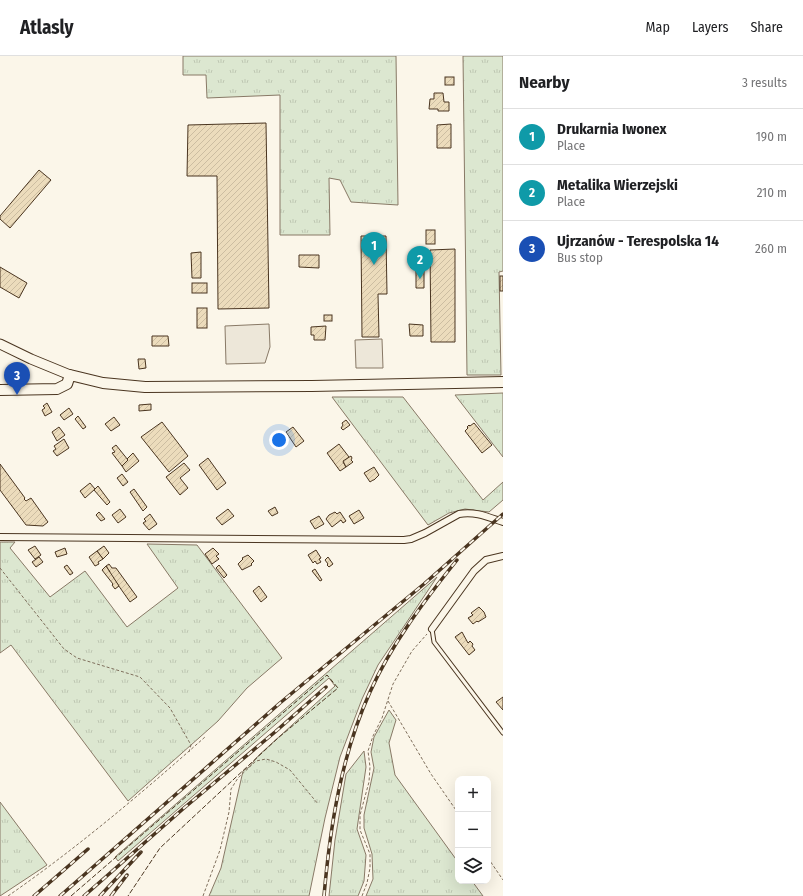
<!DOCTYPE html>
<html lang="en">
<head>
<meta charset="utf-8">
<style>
	:root { --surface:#fff; --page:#f6f6f6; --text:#202124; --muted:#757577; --line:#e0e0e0; --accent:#d93025 }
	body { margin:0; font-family:"Fira Sans Condensed",sans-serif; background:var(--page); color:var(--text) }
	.controls { position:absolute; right:12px; bottom:12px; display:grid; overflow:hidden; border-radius:8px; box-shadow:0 4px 16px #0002 }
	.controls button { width:36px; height:36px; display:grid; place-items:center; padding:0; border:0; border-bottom:1px solid var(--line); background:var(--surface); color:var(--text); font:20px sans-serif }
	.you { position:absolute; left:279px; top:384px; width:14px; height:14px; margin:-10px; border:3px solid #fff; border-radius:50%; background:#1a73e8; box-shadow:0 0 0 6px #1a73e833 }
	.badge { display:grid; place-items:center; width:26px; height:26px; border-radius:50%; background:var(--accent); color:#fff; font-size:13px; font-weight:700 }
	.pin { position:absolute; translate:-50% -33px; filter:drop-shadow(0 1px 2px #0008) }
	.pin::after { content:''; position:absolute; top:21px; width:14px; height:12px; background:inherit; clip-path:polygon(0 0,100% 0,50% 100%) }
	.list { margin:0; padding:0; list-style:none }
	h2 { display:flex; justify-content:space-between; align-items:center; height:52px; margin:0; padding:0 16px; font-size:17px }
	h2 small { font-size:13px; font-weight:400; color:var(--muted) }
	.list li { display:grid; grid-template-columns:26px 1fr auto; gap:12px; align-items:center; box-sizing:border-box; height:56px; padding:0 16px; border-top:1px solid var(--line) }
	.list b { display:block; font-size:15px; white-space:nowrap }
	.list p { margin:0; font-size:13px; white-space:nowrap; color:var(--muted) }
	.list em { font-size:13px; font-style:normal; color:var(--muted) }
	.icon { flex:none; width:22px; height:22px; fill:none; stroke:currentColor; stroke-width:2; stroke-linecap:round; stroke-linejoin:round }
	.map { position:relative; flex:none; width:503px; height:840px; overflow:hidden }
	header { display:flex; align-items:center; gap:24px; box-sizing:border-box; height:56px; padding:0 20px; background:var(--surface); border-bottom:1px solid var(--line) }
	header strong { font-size:19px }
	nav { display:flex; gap:22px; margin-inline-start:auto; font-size:14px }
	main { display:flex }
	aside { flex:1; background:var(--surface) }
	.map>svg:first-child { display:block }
	.grass { fill:url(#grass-tufts); stroke:#887966 }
	.parking { fill:#ede7d9; stroke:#887966 }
	.building { fill:url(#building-hatch); stroke:#4a3520 }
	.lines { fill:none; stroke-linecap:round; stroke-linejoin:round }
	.lane-casing { stroke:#4a3520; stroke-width:5 }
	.street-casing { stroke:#4a3520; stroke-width:8 }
	.secondary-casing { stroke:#4a3520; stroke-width:11 }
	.primary-casing { stroke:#4a3520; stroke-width:12 }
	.path { stroke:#7f6f5c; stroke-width:1; stroke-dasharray:3 2; stroke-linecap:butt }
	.lane { stroke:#fbf6e9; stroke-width:3 }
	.street { stroke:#fbf6e9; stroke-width:6 }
	.secondary { stroke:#fbf6e9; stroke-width:9 }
	.primary { stroke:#fbf6e9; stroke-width:10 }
	.rail-casing { stroke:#4a3520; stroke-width:3.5 }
	.rail { stroke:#fbf6e9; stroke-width:2; stroke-dasharray:6; stroke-linecap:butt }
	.fence { stroke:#4a3520; stroke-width:1; stroke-dasharray:5 2; stroke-linecap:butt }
</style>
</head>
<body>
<header>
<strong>Atlasly</strong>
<nav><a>Map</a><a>Layers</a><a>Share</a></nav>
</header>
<main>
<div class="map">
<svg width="503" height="840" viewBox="0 0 503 840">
	<defs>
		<pattern id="grass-tufts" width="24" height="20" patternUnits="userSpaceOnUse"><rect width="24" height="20" fill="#dce7d0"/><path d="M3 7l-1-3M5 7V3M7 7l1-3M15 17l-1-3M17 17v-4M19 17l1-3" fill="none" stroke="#bec7b2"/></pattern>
		<pattern id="building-hatch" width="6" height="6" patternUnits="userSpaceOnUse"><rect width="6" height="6" fill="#ecdcbc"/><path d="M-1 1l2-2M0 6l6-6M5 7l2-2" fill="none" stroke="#ccbda1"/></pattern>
	</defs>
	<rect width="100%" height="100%" fill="#fbf6e9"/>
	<g class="grass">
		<path d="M183 0H396L398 149 351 146 340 124 329 122 330 179H280V39L207 42 206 19H183Z"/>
		<path d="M463 0H503V215L499 216 501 319H467Z"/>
		<path d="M503 337V401L455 339Z"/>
		<path d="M332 341H403L483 444 503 426V444L489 456 465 453 449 457 428 469Z"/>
		<path d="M0 486H15L10 492 50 541 85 515 127 571 178 532 147 488 197 489 282 602 247 632 218 665 128 745 11 589 0 597Z"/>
		<path d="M437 521 378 609 362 643 340 701 325 762 309 840H209L221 812 243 715 249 711 259 699 335 630 329 622 118 805 115 801 216 713Z"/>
		<path d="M389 654 396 664 389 687 395 719 458 806V825H472L483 840H366L373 823 372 798 364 772V759L374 712 371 696 374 681Z"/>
		<path d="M364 695 366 711 357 773 366 799 364 825 358 840H329L335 784 346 718Z"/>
		<path d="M0 746 47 809 0 840Z"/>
	</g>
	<g class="parking">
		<path d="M269 268 270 291 265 307 226 308 225 270Z"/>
		<path d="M382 283 383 312H356L355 284Z"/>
	</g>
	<g class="building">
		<rect x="445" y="21" width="9" height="8"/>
		<path d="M434 37H443L444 46H449V55H438V53H429L430 43H434Z"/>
		<path d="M266 67 269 252 218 253 217 120H187L188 69Z"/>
		<path d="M451 68V92H437V69Z"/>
		<path d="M39 114 51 124 10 172 0 163V160Z"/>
		<rect x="426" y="174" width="9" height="14"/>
		<path d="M361 180H386L387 238H378L379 281H362Z"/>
		<path d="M455 193V286H431L430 194Z"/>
		<path d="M201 196V222H192L191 197Z"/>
		<path d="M299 199H319V212L299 211Z"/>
		<path d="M411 202 424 203V212H411Z"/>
		<path d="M0 211 27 227 19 242 0 231Z"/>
		<path d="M424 212V232H416V213Z"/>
		<rect x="500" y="220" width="3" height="15"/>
		<rect x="192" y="227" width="15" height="10"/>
		<rect x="197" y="252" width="10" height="20"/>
		<rect x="324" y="259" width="8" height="6"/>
		<path d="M409 268 423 269V280H410Z"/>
		<path d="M326 270 325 284H314V279H311V271Z"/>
		<path d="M152 280H168L169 290H152Z"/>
		<path d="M138 303H145L146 312 139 313Z"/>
		<path d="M47 347 52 356 45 360 42 354 45 352 43 350Z"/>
		<path d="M151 348V354L139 355V349Z"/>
		<path d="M69 352 73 358 64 364 60 359Z"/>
		<path d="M78 360 86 371 83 373 75 363Z"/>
		<path d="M114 361 120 369 111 375 105 368Z"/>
		<path d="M346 364 350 369 343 374 341 372 343 369 342 367Z"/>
		<path d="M162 366 188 400 169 416 141 381Z"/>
		<path d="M474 367 492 389 482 397 465 375 468 372 467 371 469 369 470 370Z"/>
		<path d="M59 371 65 379 57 385 52 376Z"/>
		<path d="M293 371 304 385 296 391 286 376Z"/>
		<path d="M64 383 69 392 57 400 53 395 56 393 54 390Z"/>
		<path d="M339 388 349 401 343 406 346 411 340 415 327 397Z"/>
		<path d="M116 389 128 404 122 410 112 397 115 396 112 392Z"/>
		<path d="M133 397 139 405 126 416 122 410 128 404 127 403Z"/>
		<path d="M351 400 352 402 351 404 353 406 346 411 343 405Z"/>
		<path d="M208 402 226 427 217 434 199 409Z"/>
		<path d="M184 407 190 414 180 422 188 432 180 439 166 421Z"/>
		<path d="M0 408 25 442 24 443 26 445 31 442 48 466 43 470 26 469 0 434Z"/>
		<path d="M374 411 379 419 374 424H373L370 426 364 417Z"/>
		<path d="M122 418 128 426 123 430 117 422Z"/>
		<path d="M90 427 95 433 85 442 80 435Z"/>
		<path d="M98 430 110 446 107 449 94 434Z"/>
		<path d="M134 433 147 451 143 455 130 436Z"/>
		<path d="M275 451 278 457 272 460 268 455Z"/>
		<path d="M120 453 126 461 118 467 112 459Z"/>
		<path d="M228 453 234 460 222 469 216 462Z"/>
		<path d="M359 454 364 462 354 468 349 460Z"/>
		<path d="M99 456 105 463 101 465 96 459Z"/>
		<path d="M335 456 337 458 340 456 346 465 343 467 341 464 332 471 326 463 329 459Z"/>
		<path d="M150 458 157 468 149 474 143 467 146 465 144 463Z"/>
		<path d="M319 460 324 468 315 473 310 465Z"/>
		<path d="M35 490 41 499 35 503 28 494Z"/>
		<path d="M104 490 109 497 103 503 97 495Z"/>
		<path d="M65 492 67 498 57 501 55 496Z"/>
		<path d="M213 492 219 498 216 500 219 503 212 508 205 498Z"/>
		<path d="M316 494 321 502 319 503 321 506 317 508 315 505 313 507 308 499Z"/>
		<path d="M97 495 103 503 98 506 99 508 95 510 89 501Z"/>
		<path d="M248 499 254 505 251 508 252 509 242 514 238 508 243 503 242 502Z"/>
		<path d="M39 501 43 506 36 511 32 506Z"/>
		<path d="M328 501 333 508 329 511 327 509 328 508 325 504Z"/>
		<path d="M109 508 112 512H116L137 541 130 546 109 516H110L106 510Z"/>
		<path d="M67 509 73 517 70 519 64 511Z"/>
		<path d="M219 509 227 519 224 522 216 512Z"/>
		<path d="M106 510 119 530 115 533 112 529 113 528 102 514Z"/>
		<path d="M315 513 322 524 320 525 312 515Z"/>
		<path d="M259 530 267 541 261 546 253 535Z"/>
		<path d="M479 551 484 556 486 561 478 566 477 565 473 568 468 562 473 559 471 557Z"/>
		<path d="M462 576 468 587 470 585 473 588 472 590 475 594 469 599 455 581Z"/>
		<path d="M503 641V654L496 646Z"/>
	</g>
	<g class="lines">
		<g class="lane-casing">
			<path id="lane" d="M432 573 434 586 503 677"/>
		</g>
		<g class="street-casing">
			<g id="street">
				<path d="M0 481 404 484 411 483 425 477 459 458C475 455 488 461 503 466"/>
				<path d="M432 573 474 515 486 504 503 500"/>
			</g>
		</g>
		<g class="secondary-casing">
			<path id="secondary" d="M0 288 31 303 70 319"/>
		</g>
		<g class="primary-casing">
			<path id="primary" d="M0 334 57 333 67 328 70 319 103 327 145 331 312 330 503 326"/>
		</g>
		<g class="path">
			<path d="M0 512 64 593 77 602 140 621 170 652 191 689 189 696"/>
			<path d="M388 645 431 718 458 757"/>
			<path d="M488 802 503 824"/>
			<path d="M8 840C77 792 142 737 205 681"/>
			<path d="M203 840 220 794 229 756 231 733 238 722 256 705 266 703 276 706 290 714 318 748"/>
			<path d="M362 840 367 827 370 812V798L360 774V759L369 726 370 711 368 695 373 680 382 662 393 628 412 595 427 578"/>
		</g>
		<use href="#lane" class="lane"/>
		<use href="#street" class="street"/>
		<use href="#secondary" class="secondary"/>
		<use href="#primary" class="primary"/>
		<g class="rail-casing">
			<g id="rail">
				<path d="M34 840 88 793"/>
				<path d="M60 840 280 647 424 528 503 458"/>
				<path d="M84 840 184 752 275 676 326 631"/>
				<path d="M100 840 141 796"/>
				<path d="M111 840 127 819"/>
				<path d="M324 840C330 771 341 700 370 636 391 589 424 545 457 504"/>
			</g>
		</g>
		<use href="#rail" class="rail"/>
		<path class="fence" d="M71 840 327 619 338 632 278 682 160 792 128 840"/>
	</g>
</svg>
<div class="controls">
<button>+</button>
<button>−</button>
<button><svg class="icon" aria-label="layers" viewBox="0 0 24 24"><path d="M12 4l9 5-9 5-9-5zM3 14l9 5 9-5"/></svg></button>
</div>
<div class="you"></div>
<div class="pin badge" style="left:374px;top:209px;background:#0f9aa8">1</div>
<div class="pin badge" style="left:420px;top:223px;background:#0f9aa8">2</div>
<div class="pin badge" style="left:17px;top:339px;background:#1a4fb4">3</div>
</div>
<aside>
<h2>Nearby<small>3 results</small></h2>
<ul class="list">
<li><span class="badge" style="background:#0f9aa8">1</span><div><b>Drukarnia Iwonex</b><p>Place</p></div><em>190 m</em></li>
<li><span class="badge" style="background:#0f9aa8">2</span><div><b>Metalika Wierzejski</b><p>Place</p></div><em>210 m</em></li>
<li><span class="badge" style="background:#1a4fb4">3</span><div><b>Ujrzanów - Terespolska 14</b><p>Bus stop</p></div><em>260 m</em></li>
</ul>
</aside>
</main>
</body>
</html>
